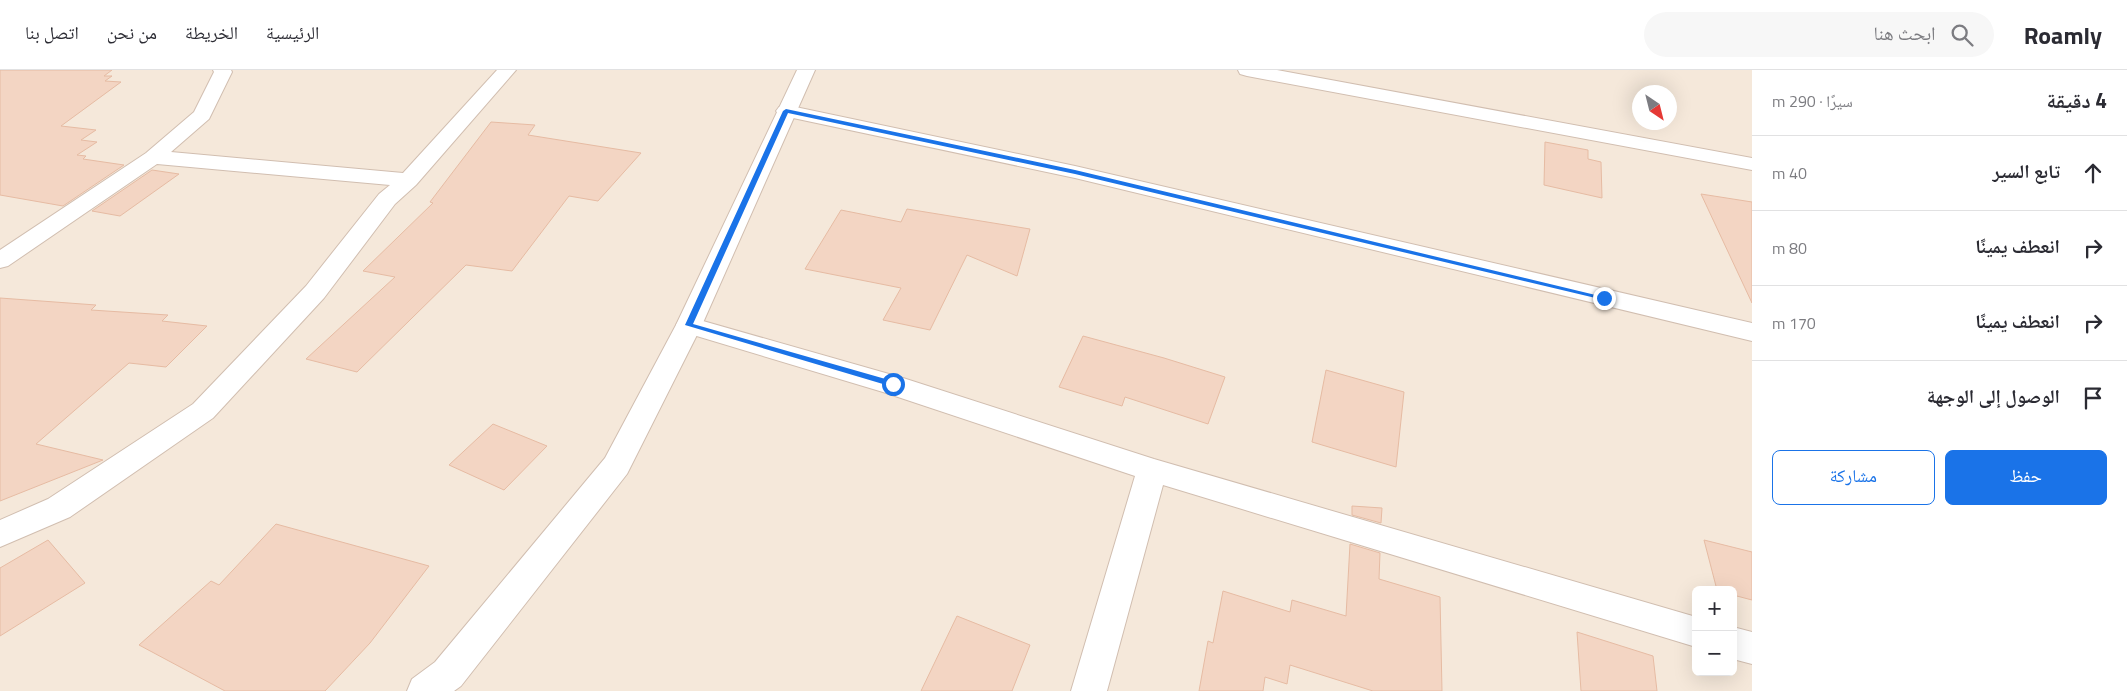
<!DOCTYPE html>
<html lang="ar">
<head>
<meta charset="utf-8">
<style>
	:root { --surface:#fff; --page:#f7f7f7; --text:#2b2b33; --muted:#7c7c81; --line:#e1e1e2; --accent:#1a73e8 }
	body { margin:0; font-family:"Titillium Web","Noto Naskh Arabic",sans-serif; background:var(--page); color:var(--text); direction:rtl }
	.controls { position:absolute; right:15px; bottom:15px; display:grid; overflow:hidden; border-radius:8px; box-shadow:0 5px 20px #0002 }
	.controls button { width:45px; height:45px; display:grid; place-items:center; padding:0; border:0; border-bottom:1px solid var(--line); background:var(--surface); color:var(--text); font:25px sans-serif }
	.compass { position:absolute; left:1632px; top:15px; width:45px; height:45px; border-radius:50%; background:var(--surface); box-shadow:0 5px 20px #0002; rotate:145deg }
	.stop { position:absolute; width:15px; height:15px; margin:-11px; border:4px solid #1a73e8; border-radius:50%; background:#fff }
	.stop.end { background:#1a73e8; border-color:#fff; box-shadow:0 1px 5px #0008 }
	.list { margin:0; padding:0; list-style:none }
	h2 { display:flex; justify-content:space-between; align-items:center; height:65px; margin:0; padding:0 20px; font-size:21px }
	h2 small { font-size:16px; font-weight:400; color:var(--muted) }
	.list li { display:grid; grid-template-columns:32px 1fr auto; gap:15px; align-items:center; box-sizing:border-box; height:75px; padding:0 20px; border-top:1px solid var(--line) }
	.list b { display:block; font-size:19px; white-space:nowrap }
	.list em { font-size:16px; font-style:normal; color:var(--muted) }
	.actions { display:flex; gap:10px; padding:15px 20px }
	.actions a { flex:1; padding:11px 0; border:1px solid var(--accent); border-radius:8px; text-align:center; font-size:18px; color:var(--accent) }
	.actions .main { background:var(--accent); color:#fff }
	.icon { flex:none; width:28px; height:28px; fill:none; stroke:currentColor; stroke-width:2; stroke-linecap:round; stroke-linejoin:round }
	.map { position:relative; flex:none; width:1752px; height:621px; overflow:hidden; direction:ltr }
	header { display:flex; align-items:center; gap:30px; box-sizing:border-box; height:70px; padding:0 25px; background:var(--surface); border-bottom:1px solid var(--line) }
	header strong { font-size:24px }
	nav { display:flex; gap:28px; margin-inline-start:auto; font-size:18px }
	.search { width:350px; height:45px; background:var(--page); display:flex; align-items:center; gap:12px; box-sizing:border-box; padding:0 18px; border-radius:28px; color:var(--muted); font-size:19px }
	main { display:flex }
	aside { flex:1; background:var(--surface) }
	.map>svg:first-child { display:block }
	.residential { fill:#f5e8da; fill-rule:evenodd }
	.building { fill:#f3d5c3; stroke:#e6bba3 }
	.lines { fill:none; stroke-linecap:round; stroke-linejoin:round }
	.minor-casing { stroke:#d1beb0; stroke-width:2 }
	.tertiary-casing { stroke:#d1beb0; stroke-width:2 }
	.minor { fill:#fff; fill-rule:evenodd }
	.tertiary { fill:#fff; fill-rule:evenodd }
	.route { fill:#1a73e8 }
</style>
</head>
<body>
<header>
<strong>Roamly</strong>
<div class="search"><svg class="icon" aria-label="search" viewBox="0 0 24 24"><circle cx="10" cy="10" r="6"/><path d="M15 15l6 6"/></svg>ابحث هنا</div>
<nav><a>الرئيسية</a><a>الخريطة</a><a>من نحن</a><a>اتصل بنا</a></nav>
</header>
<main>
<aside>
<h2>4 دقيقة<small>سيرًا · 290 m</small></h2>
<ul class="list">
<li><svg class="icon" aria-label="ahead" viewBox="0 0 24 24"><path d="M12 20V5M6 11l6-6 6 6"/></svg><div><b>تابع السير</b></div><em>40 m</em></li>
<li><svg class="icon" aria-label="right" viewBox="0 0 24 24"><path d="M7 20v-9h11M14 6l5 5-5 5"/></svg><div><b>انعطف يمينًا</b></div><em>80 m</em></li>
<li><svg class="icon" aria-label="right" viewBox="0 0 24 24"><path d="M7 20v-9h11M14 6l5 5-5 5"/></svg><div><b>انعطف يمينًا</b></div><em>170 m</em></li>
<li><svg class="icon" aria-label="arrive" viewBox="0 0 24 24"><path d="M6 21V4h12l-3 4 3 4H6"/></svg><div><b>الوصول إلى الوجهة</b></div></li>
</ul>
<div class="actions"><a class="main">حفظ</a><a>مشاركة</a></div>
</aside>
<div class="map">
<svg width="1752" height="621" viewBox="0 0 1752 621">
	<rect width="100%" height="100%" fill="#fdf6ec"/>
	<path class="residential" d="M0 0H1752V621H0ZM1640 22H1670V52H1640ZM1696 520H1733V602H1696Z"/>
	<g class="building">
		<path d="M0 0H112L104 6H112L105 11 121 12 61 56 96 60 81 70 97 72 77 85 86 86 83 89 124 95 63 136 0 125Z"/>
		<path d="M491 52 535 55 528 65 641 83 598 131 569 126 512 201 466 195 357 302 306 289 395 207 363 201 433 133 430 132Z"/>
		<path d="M1545 72 1588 80V89L1601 92 1602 128 1544 115Z"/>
		<path d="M152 100 179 104 120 146 92 141Z"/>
		<path d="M1701 124 1752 132V233Z"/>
		<path d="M907 139 1030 159 1017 206 967 185 930 260 883 250 901 218 805 199 841 140 901 152Z"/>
		<path d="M0 228 96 235 91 240 168 245 162 251 207 256 166 297 129 293 36 374 103 390 0 431Z"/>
		<path d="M1083 266 1164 288 1225 307 1208 354 1125 327 1122 336 1059 317Z"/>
		<path d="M1326 300 1404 322 1396 397 1312 372Z"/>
		<path d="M493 354 547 376 504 420 449 395Z"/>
		<path d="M1352 436 1382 438 1381 453 1352 445Z"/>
		<path d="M276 454 429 496 370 573 325 621H225L139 575 211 511 219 515Z"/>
		<path d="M48 470 85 513 0 566V498Z"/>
		<path d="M1704 470 1752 482V530L1733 525V520H1717Z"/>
		<path d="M1350 474 1380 483 1379 509 1440 527 1442 621H1373L1290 595 1287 614 1265 607 1263 621H1199L1208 571 1213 573 1223 521 1290 542 1292 530 1346 546Z"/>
		<path d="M957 546 1030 575 1012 621H921Z"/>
		<path d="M1577 562 1653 586 1657 621H1581Z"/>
	</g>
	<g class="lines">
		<g class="minor-casing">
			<g id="minor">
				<path d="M213 0H231L232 2 209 49 171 82 403 103 497 0H516L416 115 395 134 324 228 213 348 70 447 0 477V450L48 429 193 334 306 216 379 124 390 115 157 94 8 196 0 198V180L146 83 194 42 214 2Z"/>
				<path d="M1238 0H1277L1752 88V100L1247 6 1240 4Z"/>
				<path d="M786 35 1075 96 1752 253V271L1075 108 779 45 776 41 779 37Z"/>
				<path d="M689 247 903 308 1154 389 1696 547V577L1163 415 1107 621H1071L1135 406 883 322 680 261 676 255 680 249Z"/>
				<path d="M1733 557 1752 562V594L1733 589Z"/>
			</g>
		</g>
		<g class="tertiary-casing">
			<path id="tertiary" d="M797 0H815L702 255 627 404 461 616 454 621H407L412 609 435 592 605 388 676 255Z"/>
		</g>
		<use href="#minor" class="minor"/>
		<use href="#tertiary" class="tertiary"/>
	</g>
	<path class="route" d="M786 39 1075 100 1608 228 1604 230 1075 104 788 43 693 254 896 312V317H893L685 255 783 41Z"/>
</svg>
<div class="controls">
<button>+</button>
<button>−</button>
</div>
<svg class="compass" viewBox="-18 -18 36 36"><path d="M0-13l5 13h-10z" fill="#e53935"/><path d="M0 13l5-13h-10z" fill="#7c7c81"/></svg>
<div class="stop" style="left:893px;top:314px"></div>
<div class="stop end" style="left:1604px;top:228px"></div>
</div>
</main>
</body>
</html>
